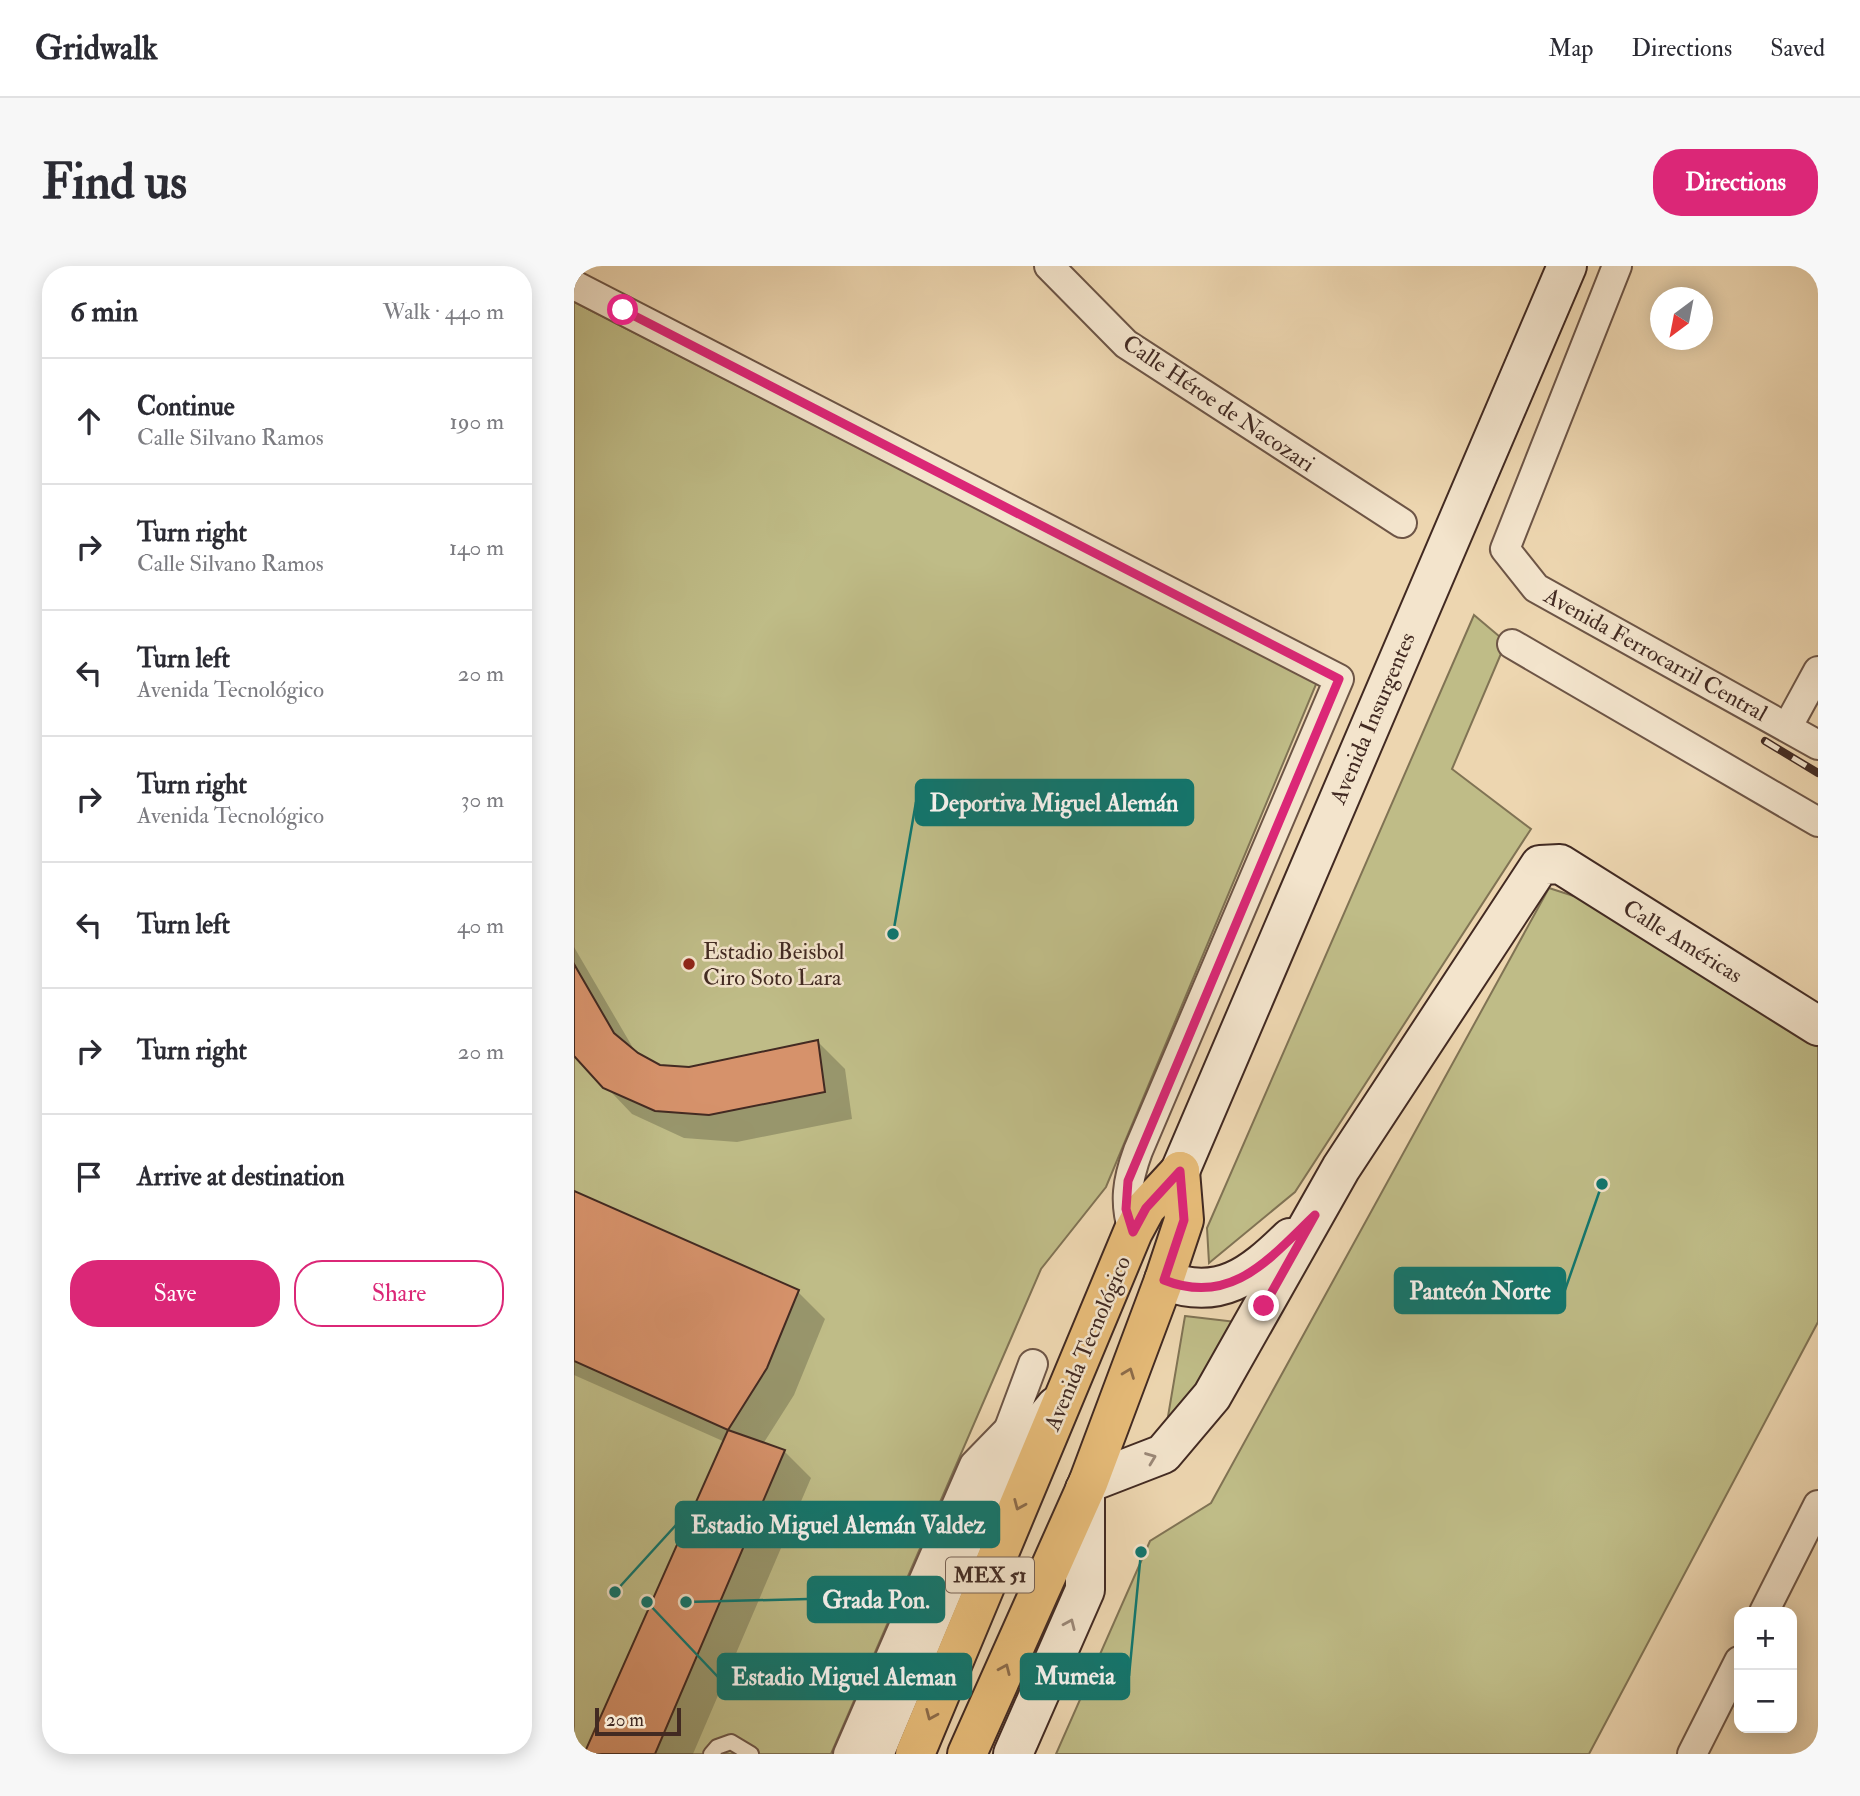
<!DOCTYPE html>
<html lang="en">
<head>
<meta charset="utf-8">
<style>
	:root { --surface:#fff; --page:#f7f7f7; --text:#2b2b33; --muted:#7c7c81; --line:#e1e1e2; --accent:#db2777 }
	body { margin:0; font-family:"IM FELL Double Pica",serif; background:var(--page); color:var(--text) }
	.controls { position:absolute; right:21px; bottom:21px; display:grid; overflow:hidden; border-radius:14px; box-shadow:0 4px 18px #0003 }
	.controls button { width:63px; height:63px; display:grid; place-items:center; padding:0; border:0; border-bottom:2px solid var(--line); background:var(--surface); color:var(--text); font:35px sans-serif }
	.compass { position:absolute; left:1076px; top:21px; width:63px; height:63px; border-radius:50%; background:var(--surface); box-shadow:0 4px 18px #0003; rotate:212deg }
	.scale { position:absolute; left:21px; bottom:18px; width:86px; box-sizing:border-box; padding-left:7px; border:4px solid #422a22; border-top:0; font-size:19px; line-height:24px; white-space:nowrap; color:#422a22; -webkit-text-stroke:5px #f3e4cc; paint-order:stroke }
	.stop { position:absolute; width:21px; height:21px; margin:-16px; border:5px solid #db2777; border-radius:50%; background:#fff }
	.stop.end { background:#db2777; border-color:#fff; box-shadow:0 2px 7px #0008 }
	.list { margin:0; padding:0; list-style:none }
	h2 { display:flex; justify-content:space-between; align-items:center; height:91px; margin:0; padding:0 28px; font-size:30px }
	h2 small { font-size:23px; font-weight:400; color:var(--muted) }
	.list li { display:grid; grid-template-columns:46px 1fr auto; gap:21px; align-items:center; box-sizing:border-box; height:126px; padding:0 28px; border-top:2px solid var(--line) }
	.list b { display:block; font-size:26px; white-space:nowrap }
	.list p { margin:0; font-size:23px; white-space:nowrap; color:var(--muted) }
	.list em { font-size:23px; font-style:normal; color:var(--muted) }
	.actions { display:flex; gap:14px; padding:21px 28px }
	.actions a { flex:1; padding:16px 0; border:2px solid var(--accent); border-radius:28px; text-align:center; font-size:24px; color:var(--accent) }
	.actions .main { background:var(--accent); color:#fff }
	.icon { flex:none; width:38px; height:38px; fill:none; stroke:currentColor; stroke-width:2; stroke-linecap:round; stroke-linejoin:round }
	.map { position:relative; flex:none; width:1244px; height:1488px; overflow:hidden; border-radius:28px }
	header { display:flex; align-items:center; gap:42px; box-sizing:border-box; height:98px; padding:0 35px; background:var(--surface); border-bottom:2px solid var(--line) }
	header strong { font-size:33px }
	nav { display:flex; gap:38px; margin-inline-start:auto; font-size:24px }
	.intro { display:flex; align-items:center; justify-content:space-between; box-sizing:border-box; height:168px; padding:0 42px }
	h1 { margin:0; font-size:49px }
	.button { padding:18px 32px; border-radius:28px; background:var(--accent); color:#fff; font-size:24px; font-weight:700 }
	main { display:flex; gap:42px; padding:0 42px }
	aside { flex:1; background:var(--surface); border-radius:28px; box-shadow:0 4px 18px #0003 }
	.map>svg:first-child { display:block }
	.green { fill:#bfbc87; stroke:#807354; stroke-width:2 }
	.shadow { fill:#0003 }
	.building { fill:#d6926b; stroke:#422a22; stroke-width:2 }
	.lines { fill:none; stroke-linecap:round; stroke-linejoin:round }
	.lane-casing { stroke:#6d5546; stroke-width:18 }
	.street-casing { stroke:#6d5546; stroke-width:32 }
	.secondary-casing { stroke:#422a22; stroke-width:42 }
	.primary-casing { stroke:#422a22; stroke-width:42 }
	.lane { stroke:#f3e4cc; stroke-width:14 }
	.street { stroke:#f3e4cc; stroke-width:28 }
	.secondary { stroke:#f3e4cc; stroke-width:38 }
	.primary { stroke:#e6bb78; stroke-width:38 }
	.rail-casing { stroke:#422a22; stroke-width:8 }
	.rail { stroke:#f3e4cc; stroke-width:5; stroke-dasharray:16; stroke-linecap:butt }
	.oneway { stroke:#8c6b49 }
	.oneway2 { stroke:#9a8777 }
	.route { stroke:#db2777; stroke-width:9 }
	.poi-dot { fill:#8f2418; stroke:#f3e4cc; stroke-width:2.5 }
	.labels { text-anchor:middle; stroke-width:5; stroke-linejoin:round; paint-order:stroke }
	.shield { fill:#f3e4cc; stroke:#776255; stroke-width:2 }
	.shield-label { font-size:21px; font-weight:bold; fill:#422a22 }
	.street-label { font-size:23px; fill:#422a22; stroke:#f3e4cc }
	.poi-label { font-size:23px; fill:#422a22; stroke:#f3e4cc; text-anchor:start }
	.leader { fill:none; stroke:#0f766e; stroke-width:2.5 }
	.callout-dot { fill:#0f766e; stroke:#f3e4cc; stroke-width:2.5 }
	.callout { fill:#0f766e; stroke:#0f766e; stroke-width:2.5 }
	.callout-label { font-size:24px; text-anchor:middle; font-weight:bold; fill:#fff }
</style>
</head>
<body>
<header>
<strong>Gridwalk</strong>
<nav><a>Map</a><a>Directions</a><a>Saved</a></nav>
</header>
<div class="intro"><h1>Find us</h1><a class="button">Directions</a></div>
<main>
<aside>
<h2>6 min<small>Walk · 440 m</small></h2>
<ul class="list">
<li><svg class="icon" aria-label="ahead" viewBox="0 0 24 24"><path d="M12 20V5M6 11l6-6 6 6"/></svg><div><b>Continue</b><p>Calle Silvano Ramos</p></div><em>190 m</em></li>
<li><svg class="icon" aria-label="right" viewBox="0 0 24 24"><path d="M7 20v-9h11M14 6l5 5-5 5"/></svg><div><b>Turn right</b><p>Calle Silvano Ramos</p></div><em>140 m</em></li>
<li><svg class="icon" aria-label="left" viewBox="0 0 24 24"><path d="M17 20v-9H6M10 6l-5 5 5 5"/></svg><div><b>Turn left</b><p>Avenida Tecnológico</p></div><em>20 m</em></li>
<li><svg class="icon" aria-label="right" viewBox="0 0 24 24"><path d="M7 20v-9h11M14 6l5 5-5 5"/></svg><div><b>Turn right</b><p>Avenida Tecnológico</p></div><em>30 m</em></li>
<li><svg class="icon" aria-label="left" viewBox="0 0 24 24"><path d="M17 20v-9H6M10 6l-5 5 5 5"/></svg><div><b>Turn left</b></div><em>40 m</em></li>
<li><svg class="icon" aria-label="right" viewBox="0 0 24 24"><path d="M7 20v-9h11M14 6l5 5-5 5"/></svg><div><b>Turn right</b></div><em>20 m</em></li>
<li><svg class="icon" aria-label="arrive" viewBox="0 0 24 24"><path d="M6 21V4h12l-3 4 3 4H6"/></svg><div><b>Arrive at destination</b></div></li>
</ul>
<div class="actions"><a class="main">Save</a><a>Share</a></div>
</aside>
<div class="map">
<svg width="1244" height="1488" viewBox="0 0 1244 1488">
	<rect width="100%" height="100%" fill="#edd6b0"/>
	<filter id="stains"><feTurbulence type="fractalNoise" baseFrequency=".00286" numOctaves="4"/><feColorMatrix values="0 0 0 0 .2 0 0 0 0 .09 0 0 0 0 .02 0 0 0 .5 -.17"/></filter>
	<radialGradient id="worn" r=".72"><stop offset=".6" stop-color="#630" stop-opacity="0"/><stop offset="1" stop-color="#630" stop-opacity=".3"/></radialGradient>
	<g class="green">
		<path d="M0 36 743 416 532 921 467 1003 257 1488H0Z"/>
		<path d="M900 349 932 376 878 503 957 563 721 926 635 997 633 962Z"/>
		<path d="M975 622 1061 650 1244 781V1056L1015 1488H482L576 1275 637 1237Z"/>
		<path d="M611 1050 671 1057 589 1180Z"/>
	</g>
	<g class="shadow">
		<path d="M0 681 62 787 86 800 115 803 244 776 271 803 278 853 163 876 110 872 58 848 0 787Z"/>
		<path d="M0 927 224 1026 251 1053 220 1129 189 1178 210 1185 237 1212 119 1488H12L151 1176 0 1109Z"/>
	</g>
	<g class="building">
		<path d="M0 698 40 767 64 787 86 799 115 801 244 774 251 826 135 849 81 845 29 822 0 790Z"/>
		<path d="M0 925 225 1024 193 1102 154 1164 0 1095Z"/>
		<path d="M154 1164 211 1184 81 1488H10Z"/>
	</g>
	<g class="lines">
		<g class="lane-casing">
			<path id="lane" d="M137 1488 143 1481 157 1476 177 1488"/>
		</g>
		<g class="street-casing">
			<g id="street">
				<path d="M475 0 552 78 828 257"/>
				<path d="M1043 0 931 283 962 322 1244 479"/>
				<path d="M0 19 765 413 564 885C553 915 550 936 559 966"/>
				<path d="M938 378 1244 556"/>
				<path d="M1214 460 1244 405"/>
				<path d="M428 1181 459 1098"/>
				<path d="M1190 1346 1244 1239"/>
				<path d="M274 1488 400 1199 434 1164"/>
				<path d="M1118 1488 1165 1395"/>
			</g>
		</g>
		<g class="secondary-casing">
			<g id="secondary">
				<path d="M606 905 993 0"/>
				<path d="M590 1014C645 1036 678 1009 716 972"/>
				<path d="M514 1217 589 1188 638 1130 767 902 966 599 986 598 1244 760"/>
				<path d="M300 1488 409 1228 482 1140"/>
				<path d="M439 1488 511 1324V1223"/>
			</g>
		</g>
		<g class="primary-casing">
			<g id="primary">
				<path d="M341 1488 559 966 572 942 606 905"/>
				<path d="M393 1488 514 1217 590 1014 610 954 606 905"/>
			</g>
		</g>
		<use href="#lane" class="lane"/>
		<use href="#street" class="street"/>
		<use href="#secondary" class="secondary"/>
		<use href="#primary" class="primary"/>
		<g class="rail-casing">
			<path id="rail" d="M1191 475 1244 507"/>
		</g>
		<use href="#rail" class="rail"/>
	</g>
	<defs><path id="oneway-chevron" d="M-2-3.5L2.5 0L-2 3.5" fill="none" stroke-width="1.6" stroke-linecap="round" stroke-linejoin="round" transform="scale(1.75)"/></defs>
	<g class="oneway">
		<use href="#oneway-chevron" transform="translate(555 1107) rotate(-69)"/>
		<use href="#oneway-chevron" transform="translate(445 1239) rotate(113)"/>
		<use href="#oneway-chevron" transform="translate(431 1403) rotate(-66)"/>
		<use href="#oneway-chevron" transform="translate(357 1449) rotate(113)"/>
	</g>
	<g class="oneway2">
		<use href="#oneway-chevron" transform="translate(577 1192) rotate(-21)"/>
		<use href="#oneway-chevron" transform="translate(496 1358) rotate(-66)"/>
	</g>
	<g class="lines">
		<path class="route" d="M49 44 765 413 554 915 552 943 559 966 572 942 606 905 610 954 590 1014C658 1041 696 992 741 949L690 1040"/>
	</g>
	<circle class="poi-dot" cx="115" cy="698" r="7"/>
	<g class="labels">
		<rect class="shield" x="372" y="1291.5" width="88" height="35" rx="5"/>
		<g class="shield-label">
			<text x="416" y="1316">MEX 51</text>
		</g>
		<g class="street-label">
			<text transform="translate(645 137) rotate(34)" y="8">Calle Héroe de Nacozari</text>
			<text transform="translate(1082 388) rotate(29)" y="8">Avenida Ferrocarril Central</text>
			<text transform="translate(798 452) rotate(-67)" y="8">Avenida Insurgentes</text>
			<text transform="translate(1109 675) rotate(32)" y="8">Calle Américas</text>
			<text transform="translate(513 1077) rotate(-67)" y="8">Avenida Tecnológico</text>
		</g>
		<g class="poi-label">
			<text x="129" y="693">Estadio Beisbol<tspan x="129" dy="26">Ciro Soto Lara</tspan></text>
		</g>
	</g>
	<path class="leader" d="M319 668L342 536M1028 918L991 1024M41 1326L102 1259M112 1336L234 1333M567 1286L555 1410M73 1336L144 1411"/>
	<g class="callout-dot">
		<circle cx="319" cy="668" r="7"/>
		<circle cx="1028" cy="918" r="7"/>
		<circle cx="41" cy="1326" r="7"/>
		<circle cx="112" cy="1336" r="7"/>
		<circle cx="567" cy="1286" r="7"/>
		<circle cx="73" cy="1336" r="7"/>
	</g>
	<g class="callout">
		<rect x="342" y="514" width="277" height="45" rx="7"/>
		<rect x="821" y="1002" width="170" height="45" rx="7"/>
		<rect x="102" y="1236" width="323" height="45" rx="7"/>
		<rect x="234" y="1311" width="136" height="45" rx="7"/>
		<rect x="447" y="1388" width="108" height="45" rx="7"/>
		<rect x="144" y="1388" width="253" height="45" rx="7"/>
	</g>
	<g class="callout-label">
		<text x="480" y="545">Deportiva Miguel Alemán</text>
		<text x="906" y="1033">Panteón Norte</text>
		<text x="264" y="1267">Estadio Miguel Alemán Valdez</text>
		<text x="302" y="1342">Grada Pon.</text>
		<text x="501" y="1418">Mumeia</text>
		<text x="270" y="1419">Estadio Miguel Aleman</text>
	</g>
	<rect width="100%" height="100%" filter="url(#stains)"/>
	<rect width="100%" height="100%" fill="url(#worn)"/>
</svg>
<div class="controls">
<button>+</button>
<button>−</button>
</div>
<svg class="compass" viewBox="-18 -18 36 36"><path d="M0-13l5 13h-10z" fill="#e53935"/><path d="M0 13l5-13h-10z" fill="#7c7c81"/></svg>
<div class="scale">20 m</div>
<div class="stop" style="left:49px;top:44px"></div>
<div class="stop end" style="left:690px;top:1040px"></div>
</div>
</main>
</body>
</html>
